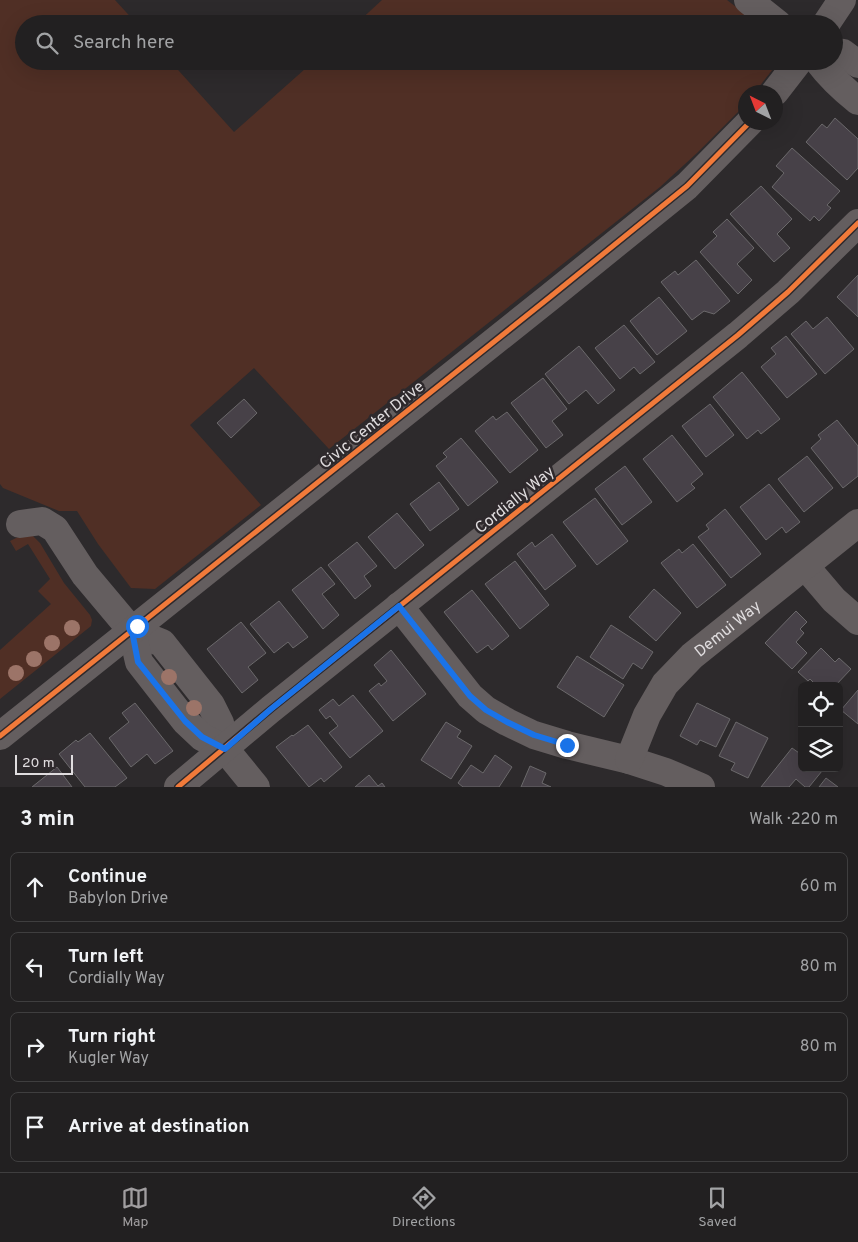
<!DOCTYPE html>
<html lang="en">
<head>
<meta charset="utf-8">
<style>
	:root { --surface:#222021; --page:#2e2d2e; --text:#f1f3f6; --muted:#a2a3a5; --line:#3f3e3f; --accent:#a19ea0 }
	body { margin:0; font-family:Overpass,sans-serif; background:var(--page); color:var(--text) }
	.controls { position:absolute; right:15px; bottom:15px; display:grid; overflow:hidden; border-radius:8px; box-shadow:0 5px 20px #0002 }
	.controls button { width:45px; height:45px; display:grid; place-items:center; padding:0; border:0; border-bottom:1px solid var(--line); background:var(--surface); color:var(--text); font:25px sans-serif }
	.compass { position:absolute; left:738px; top:85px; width:45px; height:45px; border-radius:50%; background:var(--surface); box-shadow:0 5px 20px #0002; rotate:318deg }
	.scale { position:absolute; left:15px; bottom:12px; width:58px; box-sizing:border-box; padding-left:5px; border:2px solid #e0dddf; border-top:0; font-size:14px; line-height:18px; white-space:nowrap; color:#e0dddf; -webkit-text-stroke:4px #2e292c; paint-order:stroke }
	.stop { position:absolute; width:15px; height:15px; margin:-11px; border:4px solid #1a73e8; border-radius:50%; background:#fff }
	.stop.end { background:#1a73e8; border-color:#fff; box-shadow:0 1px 5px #0008 }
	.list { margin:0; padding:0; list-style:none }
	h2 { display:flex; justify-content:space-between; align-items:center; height:65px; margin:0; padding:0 20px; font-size:21px }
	h2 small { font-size:16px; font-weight:400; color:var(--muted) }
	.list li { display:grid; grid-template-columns:32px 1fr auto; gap:15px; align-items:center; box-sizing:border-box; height:70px; margin:0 10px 10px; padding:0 10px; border:1px solid var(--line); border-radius:8px }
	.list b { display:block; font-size:19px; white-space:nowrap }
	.list p { margin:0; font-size:16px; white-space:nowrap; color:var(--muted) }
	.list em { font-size:16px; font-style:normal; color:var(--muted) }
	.icon { flex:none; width:28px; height:28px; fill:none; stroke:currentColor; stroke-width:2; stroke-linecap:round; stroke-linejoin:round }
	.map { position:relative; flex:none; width:858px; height:787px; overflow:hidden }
	.search { position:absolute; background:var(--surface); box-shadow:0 5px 20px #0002; left:15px; right:15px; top:15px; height:55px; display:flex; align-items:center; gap:12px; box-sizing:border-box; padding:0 18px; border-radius:28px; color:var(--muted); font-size:19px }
	.sheet { height:385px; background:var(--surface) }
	nav { display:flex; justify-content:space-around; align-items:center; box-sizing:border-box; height:70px; border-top:1px solid var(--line); background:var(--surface); font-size:14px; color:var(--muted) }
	nav a { display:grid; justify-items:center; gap:2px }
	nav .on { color:var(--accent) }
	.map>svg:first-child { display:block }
	.green { fill:#502f25 }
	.building { fill:#474148; stroke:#6b696b }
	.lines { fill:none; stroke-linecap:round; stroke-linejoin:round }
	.minor { stroke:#645e5f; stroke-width:28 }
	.cycleway-casing { stroke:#2e292c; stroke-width:8 }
	.cycleway { stroke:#f17a3a; stroke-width:5 }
	.tree { fill:#9c7468 }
	.route { stroke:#1a73e8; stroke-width:6 }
	.labels { text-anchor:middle; stroke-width:5; stroke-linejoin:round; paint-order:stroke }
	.street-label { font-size:16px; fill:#e0dddf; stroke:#2e292c }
</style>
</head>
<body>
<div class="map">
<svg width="858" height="787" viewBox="0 0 858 787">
	<rect width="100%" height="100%" fill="#2d2a2c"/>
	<g class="green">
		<path d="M0 0H115L137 24H24V61H170L234 132 314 61H775L773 69 755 92H746L745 105 697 153 660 187 329 449 254 368 190 425 261 505 155 589 131 588 98 544 77 511H59L3 488 0 484Z"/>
		<path d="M382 0H727L758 24H356Z"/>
		<path d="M24 534 33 536 40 543 64 583 90 615 92 620 91 626 0 699V650L51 604 38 591 50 579 28 544 16 551 10 541Z"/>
	</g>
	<g class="building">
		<path d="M835 118 858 139V168L847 180 806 142 822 124 827 128Z"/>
		<path d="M792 148 840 191 827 205 831 208 819 221 814 216 810 221 772 187 784 173 776 166Z"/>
		<path d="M761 186 792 219 777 234 790 248 774 262 730 214Z"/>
		<path d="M727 219 754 248 737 264 752 280 738 294 700 252 717 236 713 232Z"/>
		<path d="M696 260 730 301 714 314 704 311 692 320 661 282 675 271 678 275Z"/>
		<path d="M858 275V317L837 297Z"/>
		<path d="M659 297 687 331 657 355 630 321Z"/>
		<path d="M827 317 854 349 825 374 791 334 806 321 813 329Z"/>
		<path d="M624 325 655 362 640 374 634 367 620 379 595 348Z"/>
		<path d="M786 336 817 374 787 398 761 367 776 354 771 348Z"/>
		<path d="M579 346 615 390 598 404 586 390 569 404 545 374Z"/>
		<path d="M742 372 780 419 761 434 758 430 747 439 713 397Z"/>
		<path d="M543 378 567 409 552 421 563 435 546 448 511 403Z"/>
		<path d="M244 399 257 413 231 438 217 423Z"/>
		<path d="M710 404 734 435 706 457 682 426Z"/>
		<path d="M507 412 538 450 510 473 475 431 493 416 496 420Z"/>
		<path d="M837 420 858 446V476L843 488 811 448 821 439 818 435Z"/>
		<path d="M672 435 703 474 691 484 695 488 677 502 643 459Z"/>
		<path d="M461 438 498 482 468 506 436 466 447 457 443 453Z"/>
		<path d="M807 456 833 488 804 512 778 479Z"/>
		<path d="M625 466 652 502 622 525 595 489Z"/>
		<path d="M439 482 459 509 430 531 410 504Z"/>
		<path d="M769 484 800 522 786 533 782 527 766 540 740 507Z"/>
		<path d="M595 498 628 541 597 565 563 522Z"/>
		<path d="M725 509 761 554 731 578 698 537 709 529 706 525Z"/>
		<path d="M397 513 424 545 395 569 368 537Z"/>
		<path d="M552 534 576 566 545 590 517 554 532 542 535 547Z"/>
		<path d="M357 542 377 566 364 576 371 586 355 599 328 565Z"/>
		<path d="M693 544 726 585 697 608 661 563 679 549 682 553Z"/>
		<path d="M515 561 549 605 520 629 485 584Z"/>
		<path d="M321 567 335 584 322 594 339 615 323 629 292 590Z"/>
		<path d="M654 589 681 613 656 641 629 617Z"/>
		<path d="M472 590 509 636 492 650 488 645 477 653 444 612Z"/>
		<path d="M279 601 308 637 293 648 288 642 274 653 250 624Z"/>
		<path d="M796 611 807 622 800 629 804 633 796 642 807 653 792 669 765 643Z"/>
		<path d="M241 622 266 653 248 667 258 680 242 693 207 649Z"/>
		<path d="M611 625 653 652 642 669 633 663 623 679 590 657Z"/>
		<path d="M821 648 835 662 839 658 851 669 835 686H817L810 679 808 681 798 672Z"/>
		<path d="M391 650 426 694 393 721 369 691 379 683 381 686 387 681 374 665Z"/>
		<path d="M577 656 624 685 604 717 557 687Z"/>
		<path d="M858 690V724L841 710Z"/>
		<path d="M353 695 383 731 350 758 329 733 338 726 330 716 326 719 319 710 333 699 339 706Z"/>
		<path d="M135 703 173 751 155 764 147 754 131 767 109 738 129 722 122 713Z"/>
		<path d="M697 703 730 719 716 747 700 740 697 745 680 736Z"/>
		<path d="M446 722 461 731 457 737 472 746 451 779 421 760Z"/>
		<path d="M736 722 768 738 748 778 731 770 735 763 719 756Z"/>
		<path d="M308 725 342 767 324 782 321 778 309 787 276 747 292 735 293 736Z"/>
		<path d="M90 733 127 778 115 787H85L59 754 76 740 78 742Z"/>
		<path d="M792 748 802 755V768H818L822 771 809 787H805L796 779 789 787H761Z"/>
		<path d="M495 755 512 767 499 787H463L458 783 471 765 483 773Z"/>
		<path d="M530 766 546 773 542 783 551 787H521Z"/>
		<path d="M57 767 72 787H32Z"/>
		<path d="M369 775 378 786 382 783 385 787H355Z"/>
		<path d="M826 778 838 787H819Z"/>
	</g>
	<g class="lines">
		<g class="minor">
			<path d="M748 0 778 24"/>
			<path d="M826 24 842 0"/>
			<path d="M834 52 843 53 858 64"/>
			<path d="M818 61C830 77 843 89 858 101"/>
			<path d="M775 92 799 61"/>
			<path d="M20 524 42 521 55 529 85 575 132 631 162 643 211 705 220 723 225 749"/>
			<path d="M805 566 834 600 858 621"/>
			<path d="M399 606 470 696 486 710 507 722 534 735 567 745 629 760 666 772 701 787"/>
			<path d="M132 631 139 662 185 721 202 737 225 749 256 787"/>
			<path d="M0 736 550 297 687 186 750 122"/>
			<path id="s1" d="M629 760 647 715 665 684 692 656 858 523"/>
			<path d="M178 787 271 709 738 335 788 292 858 223"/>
		</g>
		<g class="cycleway-casing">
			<g id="cycleway">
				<path d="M0 736 550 297 687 186 750 122"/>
				<path d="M178 787 271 709 738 335 788 292 858 223"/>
			</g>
		</g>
		<use href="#cycleway" class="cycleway"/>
	</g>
	<g class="tree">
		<circle cx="72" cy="628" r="8"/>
		<circle cx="52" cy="643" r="8"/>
		<circle cx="34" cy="659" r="8"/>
		<circle cx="16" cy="673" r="8"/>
		<circle cx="169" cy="677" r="8"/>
		<circle cx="194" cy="708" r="8"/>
	</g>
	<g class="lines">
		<path class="route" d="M137 626 132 631 138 662 185 721 202 737 225 749 271 709 399 606 470 696 486 710 507 722 534 735 567 745"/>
	</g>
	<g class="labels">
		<g class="street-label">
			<text transform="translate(371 424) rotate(-39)" y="6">Civic Center Drive</text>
			<text transform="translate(514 499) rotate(-39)" y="6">Cordially Way</text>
			<text dy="6" stroke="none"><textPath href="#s1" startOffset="168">Demui Way</textPath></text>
		</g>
	</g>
</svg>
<div class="controls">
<button><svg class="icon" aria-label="locate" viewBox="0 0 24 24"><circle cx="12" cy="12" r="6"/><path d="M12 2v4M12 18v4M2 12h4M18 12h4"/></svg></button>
<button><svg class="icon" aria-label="layers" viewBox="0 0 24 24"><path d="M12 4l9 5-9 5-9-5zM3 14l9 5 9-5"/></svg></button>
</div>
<svg class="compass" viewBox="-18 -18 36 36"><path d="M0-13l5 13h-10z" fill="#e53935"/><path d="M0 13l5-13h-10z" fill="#a2a3a5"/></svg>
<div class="scale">20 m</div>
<div class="stop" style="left:137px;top:626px"></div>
<div class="stop end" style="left:567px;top:745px"></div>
<div class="search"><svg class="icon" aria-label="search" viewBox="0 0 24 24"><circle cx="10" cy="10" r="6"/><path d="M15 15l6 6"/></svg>Search here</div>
</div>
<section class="sheet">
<h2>3 min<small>Walk · 220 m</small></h2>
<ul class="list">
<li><svg class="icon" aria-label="ahead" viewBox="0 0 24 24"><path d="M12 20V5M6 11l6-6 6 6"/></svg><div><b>Continue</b><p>Babylon Drive</p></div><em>60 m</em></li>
<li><svg class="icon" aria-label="left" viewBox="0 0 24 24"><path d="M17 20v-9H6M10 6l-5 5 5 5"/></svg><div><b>Turn left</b><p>Cordially Way</p></div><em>80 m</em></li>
<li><svg class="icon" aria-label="right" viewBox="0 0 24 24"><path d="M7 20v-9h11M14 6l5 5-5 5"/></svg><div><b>Turn right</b><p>Kugler Way</p></div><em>80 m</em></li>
<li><svg class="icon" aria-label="arrive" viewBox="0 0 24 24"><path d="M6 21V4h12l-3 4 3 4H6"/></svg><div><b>Arrive at destination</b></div></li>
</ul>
</section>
<nav>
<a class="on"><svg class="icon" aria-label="map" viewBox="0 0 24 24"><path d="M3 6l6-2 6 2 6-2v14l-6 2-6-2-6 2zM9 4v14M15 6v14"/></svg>Map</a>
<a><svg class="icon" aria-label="directions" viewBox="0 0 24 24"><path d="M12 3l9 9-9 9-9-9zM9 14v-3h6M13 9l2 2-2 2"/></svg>Directions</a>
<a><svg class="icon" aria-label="saved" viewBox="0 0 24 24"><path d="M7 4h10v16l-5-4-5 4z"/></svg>Saved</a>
</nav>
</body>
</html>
